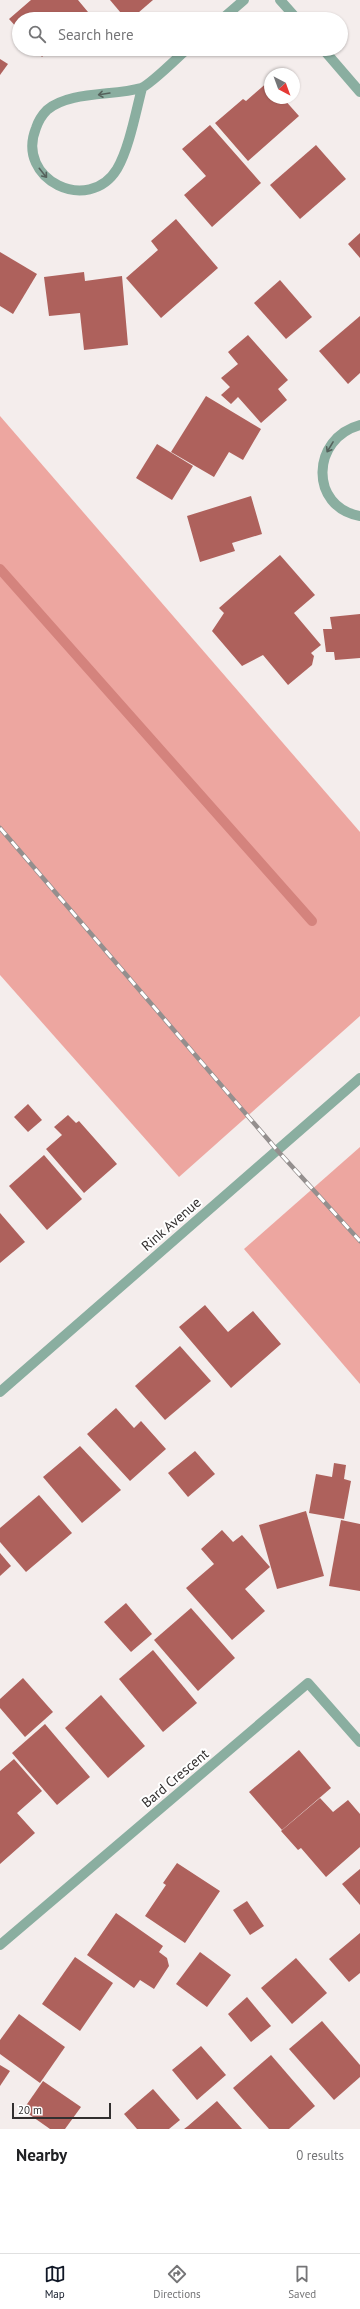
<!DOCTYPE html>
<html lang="en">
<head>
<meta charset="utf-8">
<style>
	:root { --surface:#fff; --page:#f2f2f2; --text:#202124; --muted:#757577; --line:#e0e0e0; --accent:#111827 }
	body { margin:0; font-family:"PT Sans",sans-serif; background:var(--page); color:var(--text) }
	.compass { position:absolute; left:264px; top:68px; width:36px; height:36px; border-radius:50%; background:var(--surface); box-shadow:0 1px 3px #0004; rotate:139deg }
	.scale { position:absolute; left:12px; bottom:10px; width:99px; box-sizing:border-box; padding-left:4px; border:2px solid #322f2f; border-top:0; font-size:11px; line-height:14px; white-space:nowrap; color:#322f2f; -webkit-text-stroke:3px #fff; paint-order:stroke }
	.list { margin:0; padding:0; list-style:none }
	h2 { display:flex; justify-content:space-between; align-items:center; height:52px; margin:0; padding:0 16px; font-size:17px }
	h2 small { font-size:13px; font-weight:400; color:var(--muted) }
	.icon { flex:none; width:22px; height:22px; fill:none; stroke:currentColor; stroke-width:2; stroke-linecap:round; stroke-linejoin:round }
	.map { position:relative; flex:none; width:360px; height:2129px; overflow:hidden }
	.search { position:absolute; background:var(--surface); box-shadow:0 1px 3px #0004; left:12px; right:12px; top:12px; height:44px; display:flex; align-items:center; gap:10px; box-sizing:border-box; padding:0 14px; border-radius:22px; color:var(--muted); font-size:15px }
	.sheet { height:124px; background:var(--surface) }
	nav { display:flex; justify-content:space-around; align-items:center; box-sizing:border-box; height:56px; border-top:1px solid var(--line); background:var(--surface); font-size:11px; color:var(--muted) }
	nav a { display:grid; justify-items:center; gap:2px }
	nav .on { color:var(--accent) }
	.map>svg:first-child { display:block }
	.green { fill:#eda6a0 }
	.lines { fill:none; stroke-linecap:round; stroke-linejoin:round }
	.stream { stroke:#d4837d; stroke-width:10 }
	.building { fill:#ae615c }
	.minor { stroke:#8aaea0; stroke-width:10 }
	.tertiary { stroke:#8aaea0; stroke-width:10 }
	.rail-casing { stroke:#948f8e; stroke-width:4.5 }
	.rail { stroke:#fff; stroke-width:3; stroke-dasharray:9; stroke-linecap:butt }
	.oneway { stroke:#55625c }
	.labels { text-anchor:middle; stroke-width:4; stroke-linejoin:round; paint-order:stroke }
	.street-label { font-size:14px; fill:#322f2f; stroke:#fff }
</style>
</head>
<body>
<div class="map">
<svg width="360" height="2129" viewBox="0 0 360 2129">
	<rect width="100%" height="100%" fill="#f4edec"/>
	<g class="green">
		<path d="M0 416 360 832V1016L179 1177 0 975Z"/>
		<path d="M360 1147V1384L244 1249Z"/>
	</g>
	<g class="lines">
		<path class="stream" d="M0 569 312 921"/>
	</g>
	<g class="building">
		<path d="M31 0H78L88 12 80 19H19V30L9 19Z"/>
		<path d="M110 0H153L131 19H126Z"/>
		<path d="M35 49H50L42 57Z"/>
		<path d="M0 59 8 64 0 75Z"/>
		<path d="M269 81 270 98H283L299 116 248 161 215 123 243 99 246 101Z"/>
		<path d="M210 125 261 183 212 227 184 195 206 176 182 149Z"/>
		<path d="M316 145 346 179 300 219 270 185Z"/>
		<path d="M176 219 218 268 161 318 126 278 158 250 151 241Z"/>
		<path d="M360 233V258L348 244Z"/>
		<path d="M0 252 37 274 13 314 0 306Z"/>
		<path d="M84 272 85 281 122 276 128 345 84 350 80 313 49 316 44 277Z"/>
		<path d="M280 280 312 317 286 339 254 303Z"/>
		<path d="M360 316V373L348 384 319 351Z"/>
		<path d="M248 335 288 380 278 389 287 400 261 423 238 397 231 404 221 395 230 387 221 378 238 364 228 352Z"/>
		<path d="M206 396 261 429 243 460 229 452 214 477 171 452Z"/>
		<path d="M157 444 193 466 172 500 136 478Z"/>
		<path d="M251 496 262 534 232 543 235 551 200 562 187 516Z"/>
		<path d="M280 555 315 595 294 613 321 645 311 653 314 656 312 665 288 685 263 655 242 666 212 631 224 613 219 608Z"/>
		<path d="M360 614V658L335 660 334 652H326L323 629H332L330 617Z"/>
		<path d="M28 1104 42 1120 28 1132 14 1117Z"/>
		<path d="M68 1115 76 1123 79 1121 117 1164 84 1193 46 1149 62 1135 54 1127Z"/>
		<path d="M44 1155 82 1199 47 1230 9 1186Z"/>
		<path d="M0 1213 25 1242 0 1263Z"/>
		<path d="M205 1305 228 1332 253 1311 281 1344 231 1388 179 1327Z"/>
		<path d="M180 1346 211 1381 165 1420 135 1386Z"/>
		<path d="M116 1408 134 1428 141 1421 166 1449 130 1481 87 1434Z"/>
		<path d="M80 1446 121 1490 82 1523 43 1477Z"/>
		<path d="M195 1451 215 1474 188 1497 168 1473Z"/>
		<path d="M334 1463 346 1465 344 1479 351 1481 344 1519 309 1513 316 1474 332 1477Z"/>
		<path d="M39 1495 72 1533 26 1572 0 1542V1528Z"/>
		<path d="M306 1511 324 1576 277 1589 259 1525Z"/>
		<path d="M341 1520 360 1524V1591L329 1586Z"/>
		<path d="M222 1530 233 1542 242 1535 270 1567 245 1589 265 1611 232 1640 186 1588 214 1564 201 1549Z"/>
		<path d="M0 1553 11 1566 0 1576Z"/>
		<path d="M126 1603 152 1634 131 1652 104 1622Z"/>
		<path d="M191 1608 235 1658 198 1691 154 1640Z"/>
		<path d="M153 1650 197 1703 163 1732 119 1679Z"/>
		<path d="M23 1678 53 1712 25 1737 0 1708V1699Z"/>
		<path d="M101 1695 145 1746 108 1778 65 1728Z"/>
		<path d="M45 1724 90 1777 57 1805 12 1753Z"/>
		<path d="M299 1750 331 1788 282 1830 249 1792Z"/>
		<path d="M14 1759 42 1791 17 1813 35 1833 0 1864V1771Z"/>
		<path d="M320 1798 333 1812 348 1800 360 1814V1847L326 1877 301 1848 298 1850 281 1831Z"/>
		<path d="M177 1863 220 1891 185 1943 145 1916 166 1885 163 1883Z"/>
		<path d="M360 1869V1905L342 1884Z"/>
		<path d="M247 1901 264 1926 250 1935 233 1910Z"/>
		<path d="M116 1913 163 1946 159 1952 167 1958 169 1966 154 1989 140 1980 134 1988 87 1955Z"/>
		<path d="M360 1933V1973L349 1982 329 1959Z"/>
		<path d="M200 1952 231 1975 207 2007 176 1984Z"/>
		<path d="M75 1957 113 1983 80 2031 42 2004Z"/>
		<path d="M296 1958 327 1993 292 2024 261 1988Z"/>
		<path d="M247 1997 271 2026 251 2042 228 2014Z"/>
		<path d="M19 2014 65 2047 40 2083 0 2054V2040Z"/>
		<path d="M322 2021 360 2065V2077L334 2100 289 2049Z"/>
		<path d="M201 2046 226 2075 197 2100 172 2070Z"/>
		<path d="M271 2055 315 2106 289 2129H269L233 2088Z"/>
		<path d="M0 2065 10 2071 0 2086Z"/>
		<path d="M43 2081 81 2107 65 2129H50L23 2110Z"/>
		<path d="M153 2089 180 2120 169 2129H137L124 2114Z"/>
		<path d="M217 2101 242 2129H184L188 2126Z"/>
	</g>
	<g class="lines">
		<g class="minor">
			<path d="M280 0 297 19"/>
			<path d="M222 19 244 0"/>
			<path d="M323 49 360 92"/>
			<path d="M142 88C136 111 129 149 117 169 89 215 15 180 36 128 38 122 42 115 47 110 69 91 114 96 141 88 150 85 178 57 187 49"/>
			<path d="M360 425C311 438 309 507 360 516"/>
			<path d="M0 1945 308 1683 360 1742"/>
		</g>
		<path class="tertiary" d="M0 1392 360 1078"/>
		<g class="rail-casing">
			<path id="rail" d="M0 828 277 1150 360 1241"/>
		</g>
		<use href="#rail" class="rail"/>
	</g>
	<defs><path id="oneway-shaft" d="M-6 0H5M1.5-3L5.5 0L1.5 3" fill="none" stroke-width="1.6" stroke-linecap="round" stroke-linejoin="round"/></defs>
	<g class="oneway">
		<use href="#oneway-shaft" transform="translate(104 94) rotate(171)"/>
		<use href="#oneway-shaft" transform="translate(43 173) rotate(51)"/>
		<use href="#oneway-shaft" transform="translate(330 447) rotate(121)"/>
	</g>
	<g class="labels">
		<g class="street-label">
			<text transform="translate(171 1224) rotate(-41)" y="5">Rink Avenue</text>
			<text transform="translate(175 1778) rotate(-40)" y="5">Bard Crescent</text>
		</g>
	</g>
</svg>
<svg class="compass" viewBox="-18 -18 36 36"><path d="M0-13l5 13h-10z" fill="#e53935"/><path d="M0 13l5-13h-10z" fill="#757577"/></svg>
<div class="scale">20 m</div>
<div class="search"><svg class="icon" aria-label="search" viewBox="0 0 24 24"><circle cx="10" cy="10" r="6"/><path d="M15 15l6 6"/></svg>Search here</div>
</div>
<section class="sheet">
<h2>Nearby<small>0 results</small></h2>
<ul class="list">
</ul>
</section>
<nav>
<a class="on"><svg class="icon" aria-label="map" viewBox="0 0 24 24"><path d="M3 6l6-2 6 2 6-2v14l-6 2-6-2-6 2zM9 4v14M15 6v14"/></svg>Map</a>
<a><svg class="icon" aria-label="directions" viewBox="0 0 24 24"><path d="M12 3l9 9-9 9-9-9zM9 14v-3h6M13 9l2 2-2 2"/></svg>Directions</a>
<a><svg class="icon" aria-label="saved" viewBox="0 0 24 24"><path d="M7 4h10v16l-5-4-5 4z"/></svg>Saved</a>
</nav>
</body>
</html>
